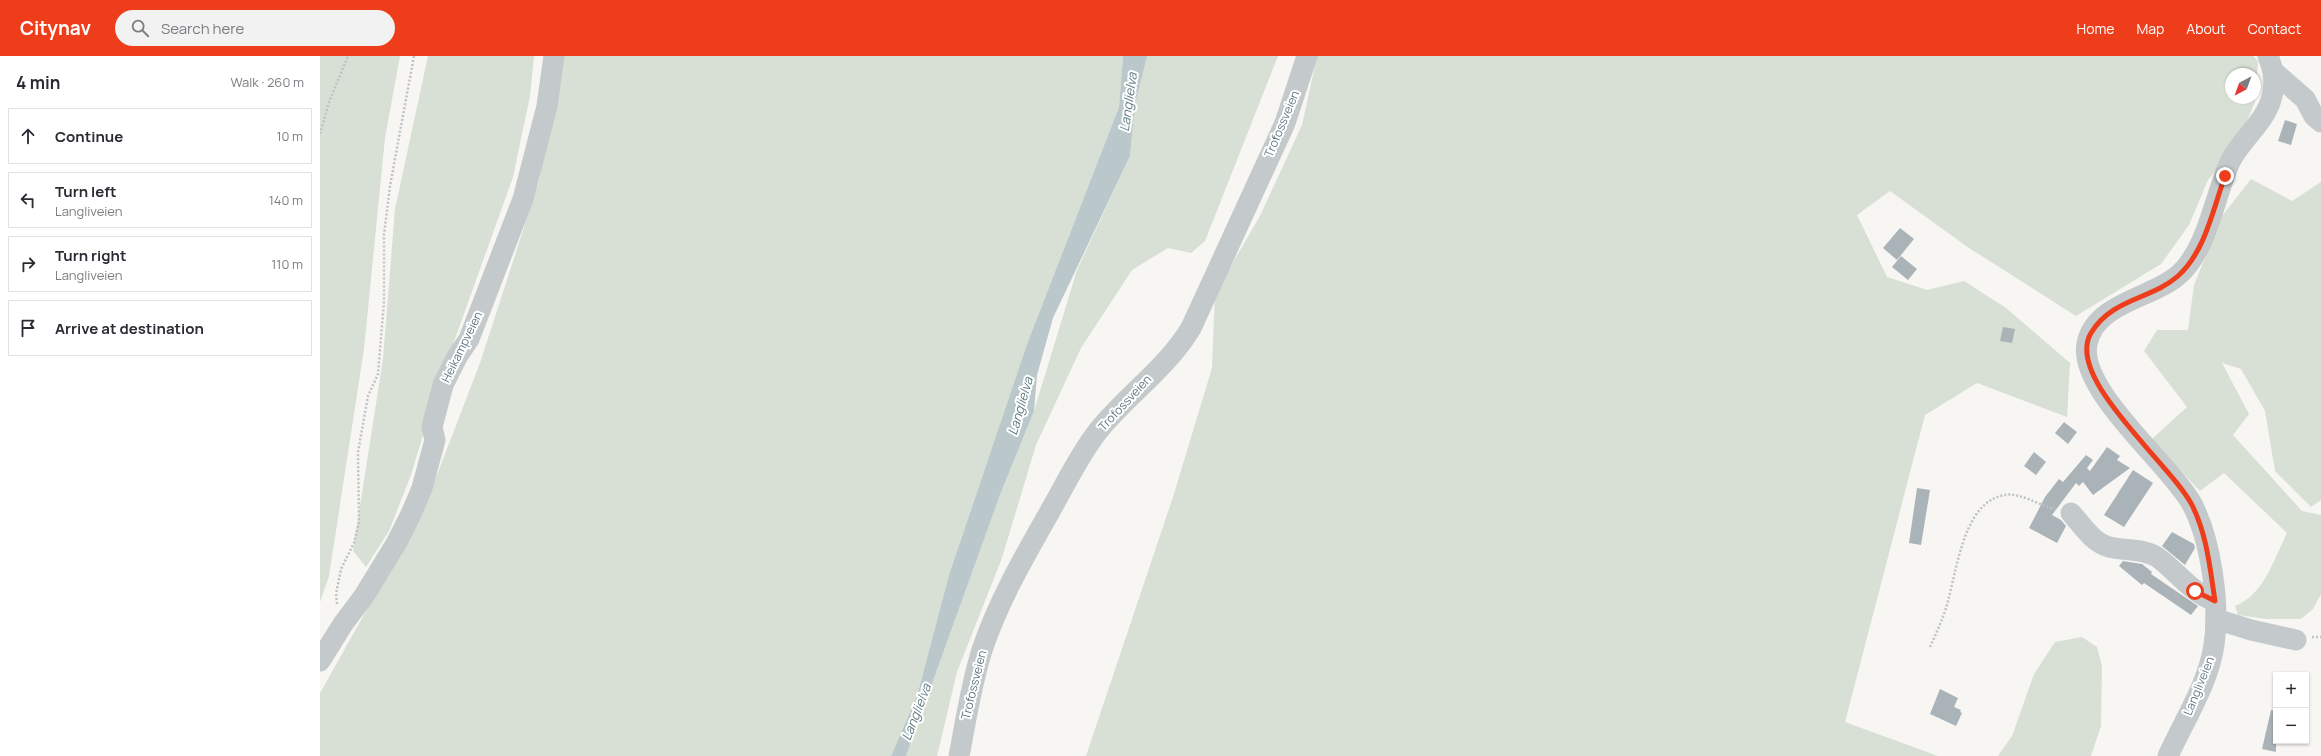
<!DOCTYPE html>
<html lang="en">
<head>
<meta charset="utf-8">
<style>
	:root { --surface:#fff; --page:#f2f2f3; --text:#2b2b33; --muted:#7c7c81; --line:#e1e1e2; --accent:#ee3d1b }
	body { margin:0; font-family:Manrope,sans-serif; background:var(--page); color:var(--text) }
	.controls { position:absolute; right:12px; bottom:12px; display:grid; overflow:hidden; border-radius:0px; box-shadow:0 1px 3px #0004 }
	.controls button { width:36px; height:36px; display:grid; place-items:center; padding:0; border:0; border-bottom:1px solid var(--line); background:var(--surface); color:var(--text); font:20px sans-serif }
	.compass { position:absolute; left:1905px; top:12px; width:36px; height:36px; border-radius:50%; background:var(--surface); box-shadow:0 1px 3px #0004; rotate:221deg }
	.stop { position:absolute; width:12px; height:12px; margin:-9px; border:3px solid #ee3d1b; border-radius:50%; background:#fff }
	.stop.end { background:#ee3d1b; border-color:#fff; box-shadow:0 1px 4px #0008 }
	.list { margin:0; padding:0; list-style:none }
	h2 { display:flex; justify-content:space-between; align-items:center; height:52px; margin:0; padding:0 16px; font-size:17px }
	h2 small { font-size:13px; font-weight:400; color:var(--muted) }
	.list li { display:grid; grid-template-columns:26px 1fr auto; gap:12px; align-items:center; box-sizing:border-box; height:56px; margin:0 8px 8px; padding:0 8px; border:1px solid var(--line); border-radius:0px }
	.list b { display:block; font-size:15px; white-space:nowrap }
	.list p { margin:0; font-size:13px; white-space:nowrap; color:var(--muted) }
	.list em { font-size:13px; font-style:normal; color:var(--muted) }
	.icon { flex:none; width:22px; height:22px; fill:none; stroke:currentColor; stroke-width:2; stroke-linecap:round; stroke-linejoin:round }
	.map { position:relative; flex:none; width:2001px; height:700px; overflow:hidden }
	header { display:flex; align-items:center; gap:24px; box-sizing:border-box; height:56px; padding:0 20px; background:var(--accent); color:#fff }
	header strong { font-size:19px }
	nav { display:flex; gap:22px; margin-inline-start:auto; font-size:14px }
	.search { width:280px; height:36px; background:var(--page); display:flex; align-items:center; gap:10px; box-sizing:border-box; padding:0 14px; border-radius:22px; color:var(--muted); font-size:15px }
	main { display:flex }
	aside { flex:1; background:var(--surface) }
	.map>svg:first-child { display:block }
	.green { fill:#d8dfd4; fill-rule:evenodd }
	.water { fill:#bac8cc }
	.building { fill:#aab4b8 }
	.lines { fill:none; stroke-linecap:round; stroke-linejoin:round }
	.path { stroke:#bfc2c4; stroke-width:2.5; stroke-dasharray:2 2; stroke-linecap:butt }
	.minor { stroke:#c4c9cb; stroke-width:21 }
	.route { stroke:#ee3d1b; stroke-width:5 }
	.labels { text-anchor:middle; stroke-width:4; stroke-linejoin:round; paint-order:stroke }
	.street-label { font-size:12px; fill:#637986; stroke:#fff }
	.water-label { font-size:13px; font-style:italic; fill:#5f7b83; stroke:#fff }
</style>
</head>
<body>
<header>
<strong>Citynav</strong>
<div class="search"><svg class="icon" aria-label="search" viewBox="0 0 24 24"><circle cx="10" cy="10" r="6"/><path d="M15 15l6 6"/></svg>Search here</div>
<nav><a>Home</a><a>Map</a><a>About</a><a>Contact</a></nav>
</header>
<main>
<aside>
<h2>4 min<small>Walk · 260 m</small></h2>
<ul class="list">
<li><svg class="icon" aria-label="ahead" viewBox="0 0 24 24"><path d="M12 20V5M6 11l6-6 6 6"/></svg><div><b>Continue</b></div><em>10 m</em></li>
<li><svg class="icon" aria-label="left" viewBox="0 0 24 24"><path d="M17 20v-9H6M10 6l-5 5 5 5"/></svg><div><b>Turn left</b><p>Langliveien</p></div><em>140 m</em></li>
<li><svg class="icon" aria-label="right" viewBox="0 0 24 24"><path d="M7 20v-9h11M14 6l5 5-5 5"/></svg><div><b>Turn right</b><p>Langliveien</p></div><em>110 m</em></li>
<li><svg class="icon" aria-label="arrive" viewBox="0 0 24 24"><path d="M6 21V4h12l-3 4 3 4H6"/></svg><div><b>Arrive at destination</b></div></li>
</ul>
</aside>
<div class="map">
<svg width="2001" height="700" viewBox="0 0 2001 700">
	<rect width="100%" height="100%" fill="#f7f6f3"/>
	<g class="green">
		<path d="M0 0H80L65 82 44 293 9 520 0 546Z"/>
		<path d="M108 0H214L210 40 193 121 116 336 91 419 69 475 46 511 33 495 63 303 75 153Z"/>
		<path d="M243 0H803L799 51 707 288 629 519 597 640 571 700H0V637L105 450 160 307 219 125Z"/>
		<path d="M826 0H958L885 185 871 197 848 192 812 214 761 292 716 389 682 502 637 616 617 700H586L680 439 714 355 757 214 810 100 815 48Z"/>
		<path d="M997 0H1933L1938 5 1935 46 1918 86 1888 124 1869 169 1841 208 1756 260 1649 192 1570 135 1537 159 1567 221 1607 234 1644 225 1686 252 1750 307 1747 361 1657 327 1605 359 1525 666 1618 700H766L853 441 892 312 895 237 940 160 982 69ZM1911 18H1935V42H1911Z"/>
		<path d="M1931 123 1972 145 2001 126V444L1991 451 1955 415 1945 355 1921 313 1902 307 1929 358 1913 379 1982 455 2001 459V538L1993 553 1981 563H1946L1918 559 1915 550C1944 539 1954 503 1967 477L1904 417 1880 435 1831 384 1867 351 1824 295 1837 274H1868L1874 229 1902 160Z"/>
		<path d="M1762 581 1777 591 1782 610 1781 670 1771 700H1678L1692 680 1714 618 1735 586Z"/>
	</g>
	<path class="water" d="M803 0H827L815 48 810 100 733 262 717 319 714 355 680 439 586 700H571L597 640 629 519 707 288 799 51Z"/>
	<g class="building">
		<path d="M1965 64 1977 68 1971 89 1958 85Z"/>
		<path d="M1580 172 1594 183 1577 204 1563 192Z"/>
		<path d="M1581 200 1597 213 1588 224 1572 211Z"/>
		<path d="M1683 271 1695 273 1692 287 1680 285Z"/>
		<path d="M1744 366 1757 376 1748 388 1735 377Z"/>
		<path d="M1787 391 1800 400 1797 404 1810 412 1773 439 1763 426 1759 430 1756 427 1732 459 1741 464 1746 470 1737 487 1709 472 1725 441 1739 423 1743 426 1766 399 1773 404 1767 412 1770 415Z"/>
		<path d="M1714 396 1726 406 1716 419 1704 410Z"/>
		<path d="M1813 414 1833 427 1804 471 1784 459Z"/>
		<path d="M1597 432 1610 434 1601 489 1589 487Z"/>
		<path d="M1852 476 1874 488 1875 492 1865 509 1842 490Z"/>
		<path d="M1803 505 1822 508 1832 516 1831 518 1878 550 1871 559 1824 527 1822 529 1799 510Z"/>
		<path d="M1620 633 1638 642 1634 651 1641 654 1640 656 1642 657 1636 670 1610 658Z"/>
		<path d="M1951 654 1956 655V696L1942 693Z"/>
	</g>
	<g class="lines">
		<g class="path">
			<path d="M0 78 9 46 28 0"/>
			<path d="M17 548 16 538 21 513 34 487 39 466 38 396 48 340 58 318 64 246V179L70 130 94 0"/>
			<path d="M1992 581H2001"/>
			<path d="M1610 591C1615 580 1620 569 1624 558 1637 523 1640 446 1685 439 1700 436 1720 450 1735 453"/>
		</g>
		<g class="minor">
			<path d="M1954 16 1985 43 1994 60 2001 66"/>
			<path d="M1751 457C1762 469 1772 486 1789 491 1805 495 1823 492 1837 501 1857 515 1871 537 1895 545"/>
			<path d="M1896 563 1931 574 1976 584"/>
			<path d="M0 605 23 568 44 540 77 486 91 458 102 432 115 384 112 371 123 329 137 301 149 283 203 143 227 50 234 0"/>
			<path d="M639 700C646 664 651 629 662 594 679 543 707 496 733 450 747 425 760 398 778 375 807 339 847 312 871 272L965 67 987 0"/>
			<path d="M1848 700C1863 667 1889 626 1894 589 1900 549 1891 484 1872 448 1849 407 1758 334 1767 288 1774 248 1830 242 1856 221 1887 197 1894 141 1910 106 1920 85 1944 67 1951 44 1956 29 1954 14 1948 0"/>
		</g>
	</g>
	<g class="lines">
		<path class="route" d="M1875 535 1895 545C1890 512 1887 479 1872 449 1851 408 1744 322 1771 277 1792 242 1831 244 1858 220 1885 196 1893 153 1905 120"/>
	</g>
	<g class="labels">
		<g class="street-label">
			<text transform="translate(962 68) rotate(-67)" y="4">Trofossveien</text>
			<text transform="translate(142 291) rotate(-64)" y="4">Heikampveien</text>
			<text transform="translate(805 347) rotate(-47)" y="4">Trofossveien</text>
			<text transform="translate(654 629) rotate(-76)" y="4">Trofossveien</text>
			<text transform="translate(1879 630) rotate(-68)" y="4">Langliveien</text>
		</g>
		<g class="water-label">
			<text transform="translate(808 46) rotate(-82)" y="5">Langlielva</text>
			<text transform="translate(700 350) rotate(-74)" y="5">Langlielva</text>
			<text transform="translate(596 656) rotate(-69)" y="5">Langlielva</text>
		</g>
	</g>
</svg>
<div class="controls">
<button>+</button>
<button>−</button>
</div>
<svg class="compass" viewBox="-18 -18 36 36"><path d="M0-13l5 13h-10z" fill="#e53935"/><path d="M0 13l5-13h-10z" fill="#7c7c81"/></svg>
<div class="stop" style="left:1875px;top:535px"></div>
<div class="stop end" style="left:1905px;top:120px"></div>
</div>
</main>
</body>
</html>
